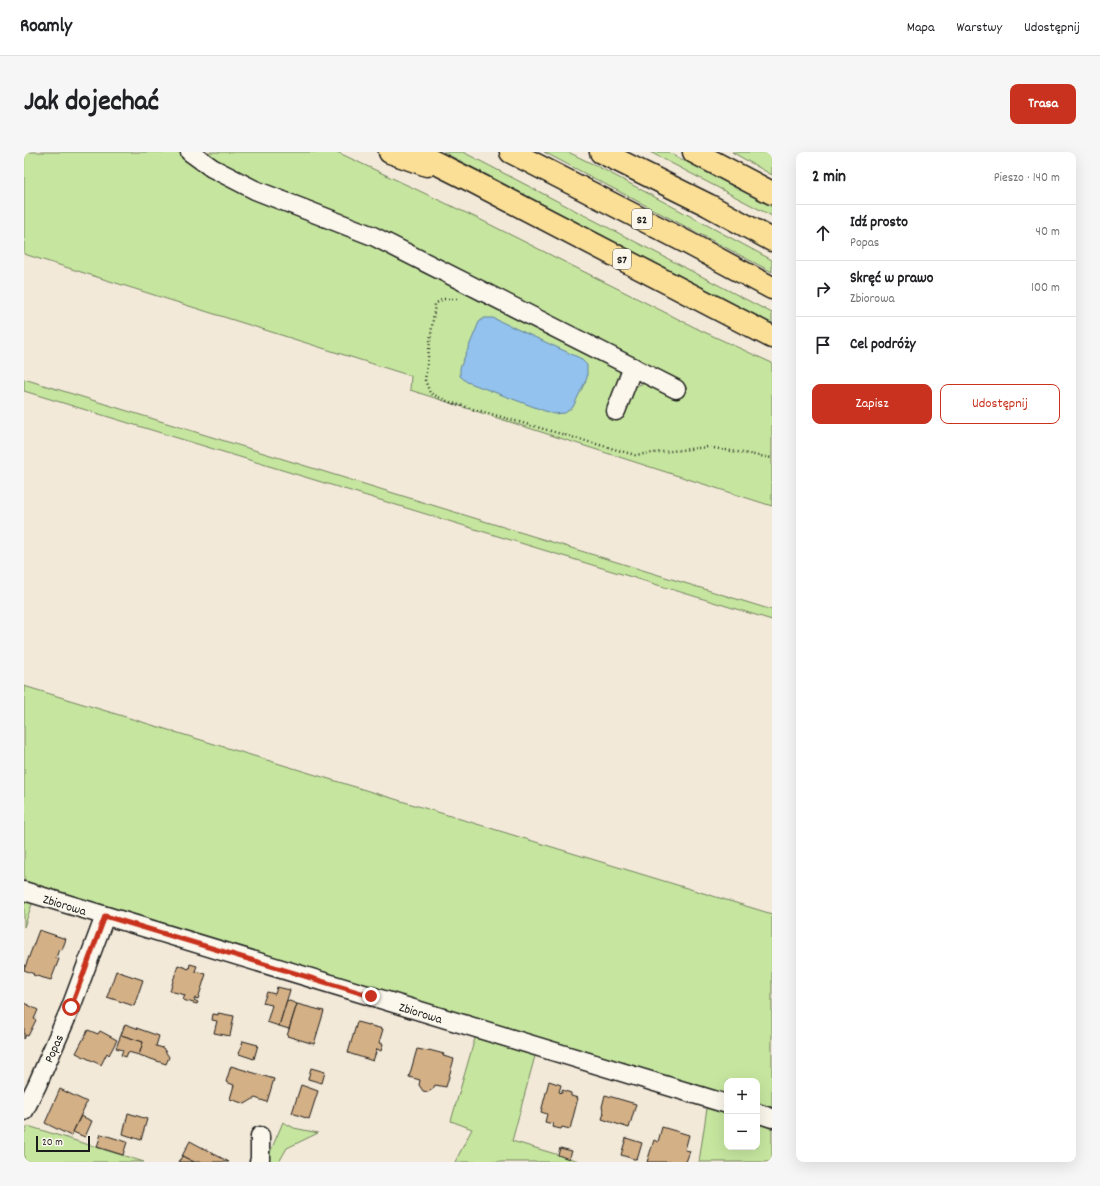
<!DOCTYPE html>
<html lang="pl">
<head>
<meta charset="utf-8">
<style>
	:root { --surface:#fff; --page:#f6f6f6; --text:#202124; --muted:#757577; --line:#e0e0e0; --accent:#c8321e }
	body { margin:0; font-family:Dekko,sans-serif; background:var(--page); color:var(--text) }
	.controls { position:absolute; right:12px; bottom:12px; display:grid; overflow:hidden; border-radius:8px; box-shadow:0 4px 16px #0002 }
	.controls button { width:36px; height:36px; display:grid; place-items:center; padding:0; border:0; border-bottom:1px solid var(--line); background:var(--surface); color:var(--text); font:20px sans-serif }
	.scale { position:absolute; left:12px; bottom:10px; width:54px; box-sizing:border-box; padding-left:4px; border:2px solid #1c1c1c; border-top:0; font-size:11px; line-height:14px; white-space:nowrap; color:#1c1c1c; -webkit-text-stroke:3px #fbf7ec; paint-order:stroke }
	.stop { position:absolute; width:12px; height:12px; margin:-9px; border:3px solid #c8321e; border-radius:50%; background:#fff }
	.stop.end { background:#c8321e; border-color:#fff; box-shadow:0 1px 4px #0008 }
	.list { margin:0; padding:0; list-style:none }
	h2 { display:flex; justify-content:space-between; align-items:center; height:52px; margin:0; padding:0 16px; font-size:17px }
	h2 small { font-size:13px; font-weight:400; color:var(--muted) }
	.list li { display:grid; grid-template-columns:26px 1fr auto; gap:12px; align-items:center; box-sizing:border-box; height:56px; padding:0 16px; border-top:1px solid var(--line) }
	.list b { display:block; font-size:15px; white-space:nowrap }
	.list p { margin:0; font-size:13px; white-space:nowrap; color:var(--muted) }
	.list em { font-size:13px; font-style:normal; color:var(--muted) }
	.actions { display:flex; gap:8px; padding:12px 16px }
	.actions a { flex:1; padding:9px 0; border:1px solid var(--accent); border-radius:8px; text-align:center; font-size:14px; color:var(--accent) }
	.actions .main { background:var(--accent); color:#fff }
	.icon { flex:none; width:22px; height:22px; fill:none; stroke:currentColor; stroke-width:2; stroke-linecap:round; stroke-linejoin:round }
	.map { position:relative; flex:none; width:748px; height:1010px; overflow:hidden; border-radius:8px }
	header { display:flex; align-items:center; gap:24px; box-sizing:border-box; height:56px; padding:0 20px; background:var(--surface); border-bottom:1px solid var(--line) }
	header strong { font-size:19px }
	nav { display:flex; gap:22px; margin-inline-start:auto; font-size:14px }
	.intro { display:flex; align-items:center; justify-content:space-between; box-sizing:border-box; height:96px; padding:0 24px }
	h1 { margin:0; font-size:28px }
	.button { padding:10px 18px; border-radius:8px; background:var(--accent); color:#fff; font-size:14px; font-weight:700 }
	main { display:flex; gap:24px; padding:0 24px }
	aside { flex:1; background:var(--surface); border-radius:8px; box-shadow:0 4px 16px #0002 }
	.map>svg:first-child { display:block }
	.green { fill:#c6e69f; stroke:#71815e }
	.water { fill:#92c2ed; stroke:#638099 }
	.building { fill:#d4b086; stroke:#1c1c1c }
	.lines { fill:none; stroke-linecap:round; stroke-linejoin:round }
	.minor-casing { stroke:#1c1c1c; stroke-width:21 }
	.highway-casing { stroke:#1c1c1c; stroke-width:25 }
	.path { stroke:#1c1c1c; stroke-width:2.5; stroke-dasharray:1 3; stroke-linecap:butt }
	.minor { stroke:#fbf7ec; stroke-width:18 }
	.highway { stroke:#fbdf96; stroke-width:22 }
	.route { stroke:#c8321e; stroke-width:5 }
	.labels { text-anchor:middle; stroke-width:3.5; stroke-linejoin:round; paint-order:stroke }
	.shield { fill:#fbf7ec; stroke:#5f5e5a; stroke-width:1 }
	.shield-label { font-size:12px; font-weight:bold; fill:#1c1c1c }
	.street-label { font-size:13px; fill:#1c1c1c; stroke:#fbf7ec }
</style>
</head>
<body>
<header>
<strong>Roamly</strong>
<nav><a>Mapa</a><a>Warstwy</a><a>Udostępnij</a></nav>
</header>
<div class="intro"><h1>Jak dojechać</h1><a class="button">Trasa</a></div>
<main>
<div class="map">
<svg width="748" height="1010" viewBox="0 0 748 1010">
	<rect width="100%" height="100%" fill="#f3e9d8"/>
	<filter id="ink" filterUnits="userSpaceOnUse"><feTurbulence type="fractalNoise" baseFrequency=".025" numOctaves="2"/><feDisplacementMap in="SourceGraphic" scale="8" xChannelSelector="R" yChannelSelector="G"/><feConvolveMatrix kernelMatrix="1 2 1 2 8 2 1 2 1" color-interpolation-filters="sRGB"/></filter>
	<g filter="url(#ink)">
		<g class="green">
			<path d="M0 0H156L203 33 358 97 400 121 471 152 595 217 597 225 586 263 594 268C598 260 599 251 603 244 617 220 639 237 655 246L663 236 477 141 279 52 175 0H313L455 67 678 179 748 211V354L386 238 387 224 0 102Z"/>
			<path d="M419 0H439L748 161V172Z"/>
			<path d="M520 0H544L573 14 748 108V120Z"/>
			<path d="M626 0H644L748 55V64Z"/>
			<path d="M708 0H748V23Z"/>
			<path d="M0 227 748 458V468L0 239Z"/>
			<path d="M0 534 748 762V961L733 956V929H703V947L0 731Z"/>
			<path d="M0 747 9 749 0 775Z"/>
			<path d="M451 886 511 904 488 989 558 1010H431L448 977 427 969Z"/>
			<path d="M683 956 703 962V995H733V970L748 974V1010H675Z"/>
			<path d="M259 970 270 976 294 981 263 996 255 1010H242Z"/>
			<path d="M4 974 120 1010H0V982Z"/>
		</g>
		<path class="water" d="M460 166H469L556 206 563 213V226L549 255 541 261 529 262 443 230 436 224V216L455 170Z"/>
		<g class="building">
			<path d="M15 778 42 787 38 798 35 797 32 806 35 807 27 828 9 823 10 822 0 818Z"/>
			<path d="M166 812 173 814 171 819 182 822 174 847 171 846 170 848 174 850 173 852 159 848 161 843 146 839 154 813 165 817Z"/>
			<path d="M92 819 119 828 110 854 83 845Z"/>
			<path d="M253 835 266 838 255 874 243 870 248 853 239 851 243 840 251 842Z"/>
			<path d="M263 848 273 852 265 877 255 874Z"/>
			<path d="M0 851 14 858 10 867 12 868 4 884 2 883 0 887Z"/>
			<path d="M273 852 300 859 290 892 263 884Z"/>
			<path d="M194 861 210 864 206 884 190 881 193 869 188 868 189 862 194 863Z"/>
			<path d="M333 870 359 877 355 891 359 892 357 899 353 897 349 909 324 901Z"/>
			<path d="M101 872 135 884 132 894 139 896 145 905 142 912 115 903 119 890 97 883Z"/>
			<path d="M64 878 74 882 76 879 93 888 85 903 83 901 77 913 52 901Z"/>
			<path d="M97 883 119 890 115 903 104 900 102 905 97 903 99 898 92 896Z"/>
			<path d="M219 889 234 893 230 907 215 902Z"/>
			<path d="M393 897 404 899 405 898 420 902 419 904 430 907 422 935 411 933 409 937 404 940 399 939 395 933 396 928 385 925Z"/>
			<path d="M207 914 250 927 243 950 231 946 221 952 206 947 210 933 202 930Z"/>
			<path d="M287 916 301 920 298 931 284 927Z"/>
			<path d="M525 929 537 933 535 940 538 941V938L547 941V944L554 946 546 977 538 975 537 977 528 975 529 972 521 970 523 962 517 960Z"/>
			<path d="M277 933 294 939 285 967 268 961Z"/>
			<path d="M36 937 63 950 47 984 21 971Z"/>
			<path d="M581 943 612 952 605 976 578 967 580 961 578 955Z"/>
			<path d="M104 961 123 967 117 988 99 982Z"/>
			<path d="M57 964 68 969 61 985 49 980Z"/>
			<path d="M638 975 665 983 661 998 666 999 662 1010H623L630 988 634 990Z"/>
			<path d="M77 982 103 990 99 1003 73 995Z"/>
			<path d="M602 986 618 991 613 1008 597 1003Z"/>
			<path d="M166 989 205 1010H170L158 1004Z"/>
			<path d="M536 996 548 999 545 1007 534 1003Z"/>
			<path d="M158 1004 170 1010H155Z"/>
		</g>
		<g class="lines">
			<g class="minor-casing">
				<g id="minor">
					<path d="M166 0 188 16 231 38 349 84 652 237"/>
					<path d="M592 259 609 215"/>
					<path d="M0 739 703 952"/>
					<path d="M0 959 13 933 47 855 81 764"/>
					<path d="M733 961 748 966"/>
					<path d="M235 1010 236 1007V984"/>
				</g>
			</g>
			<g class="highway-casing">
				<g id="highway">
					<path d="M366 0 403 13"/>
					<path d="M390 0 448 29 748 185"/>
					<path d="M487 0 664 91 748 136"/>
					<path d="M577 0 684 53 748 88"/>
					<path d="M670 0 748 41"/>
				</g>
			</g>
			<path class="path" d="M433 147H419L411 152 401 228 406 241 425 250 611 303 684 295 748 306"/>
			<use href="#minor" class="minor"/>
			<use href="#highway" class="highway"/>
		</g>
	</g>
	<g class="lines" filter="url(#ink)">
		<path class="route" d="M47 855 81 764 347 844"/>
	</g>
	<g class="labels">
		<g class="shield">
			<rect x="608" y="57" width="20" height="20" rx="3"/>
			<rect x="589" y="97" width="18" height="20" rx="3"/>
		</g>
		<g class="shield-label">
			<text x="618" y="71">S2</text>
			<text x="598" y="111">S7</text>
		</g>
		<g class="street-label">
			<text transform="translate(41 752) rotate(17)" y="5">Zbiorowa</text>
			<text transform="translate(397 860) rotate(17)" y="5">Zbiorowa</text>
			<text transform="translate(29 896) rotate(-66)" y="5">Popas</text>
		</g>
	</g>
</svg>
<div class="controls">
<button>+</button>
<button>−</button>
</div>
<div class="scale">20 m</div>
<div class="stop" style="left:47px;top:855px"></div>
<div class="stop end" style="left:347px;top:844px"></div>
</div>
<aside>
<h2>2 min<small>Pieszo · 140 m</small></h2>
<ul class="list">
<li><svg class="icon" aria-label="ahead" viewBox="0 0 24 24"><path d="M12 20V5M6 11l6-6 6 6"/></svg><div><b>Idź prosto</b><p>Popas</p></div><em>40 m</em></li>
<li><svg class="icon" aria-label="right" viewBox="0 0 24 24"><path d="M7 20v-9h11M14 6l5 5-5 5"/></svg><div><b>Skręć w prawo</b><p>Zbiorowa</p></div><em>100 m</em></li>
<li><svg class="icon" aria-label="arrive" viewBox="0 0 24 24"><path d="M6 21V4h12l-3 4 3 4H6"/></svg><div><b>Cel podróży</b></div></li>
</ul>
<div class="actions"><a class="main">Zapisz</a><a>Udostępnij</a></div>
</aside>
</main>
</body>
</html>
